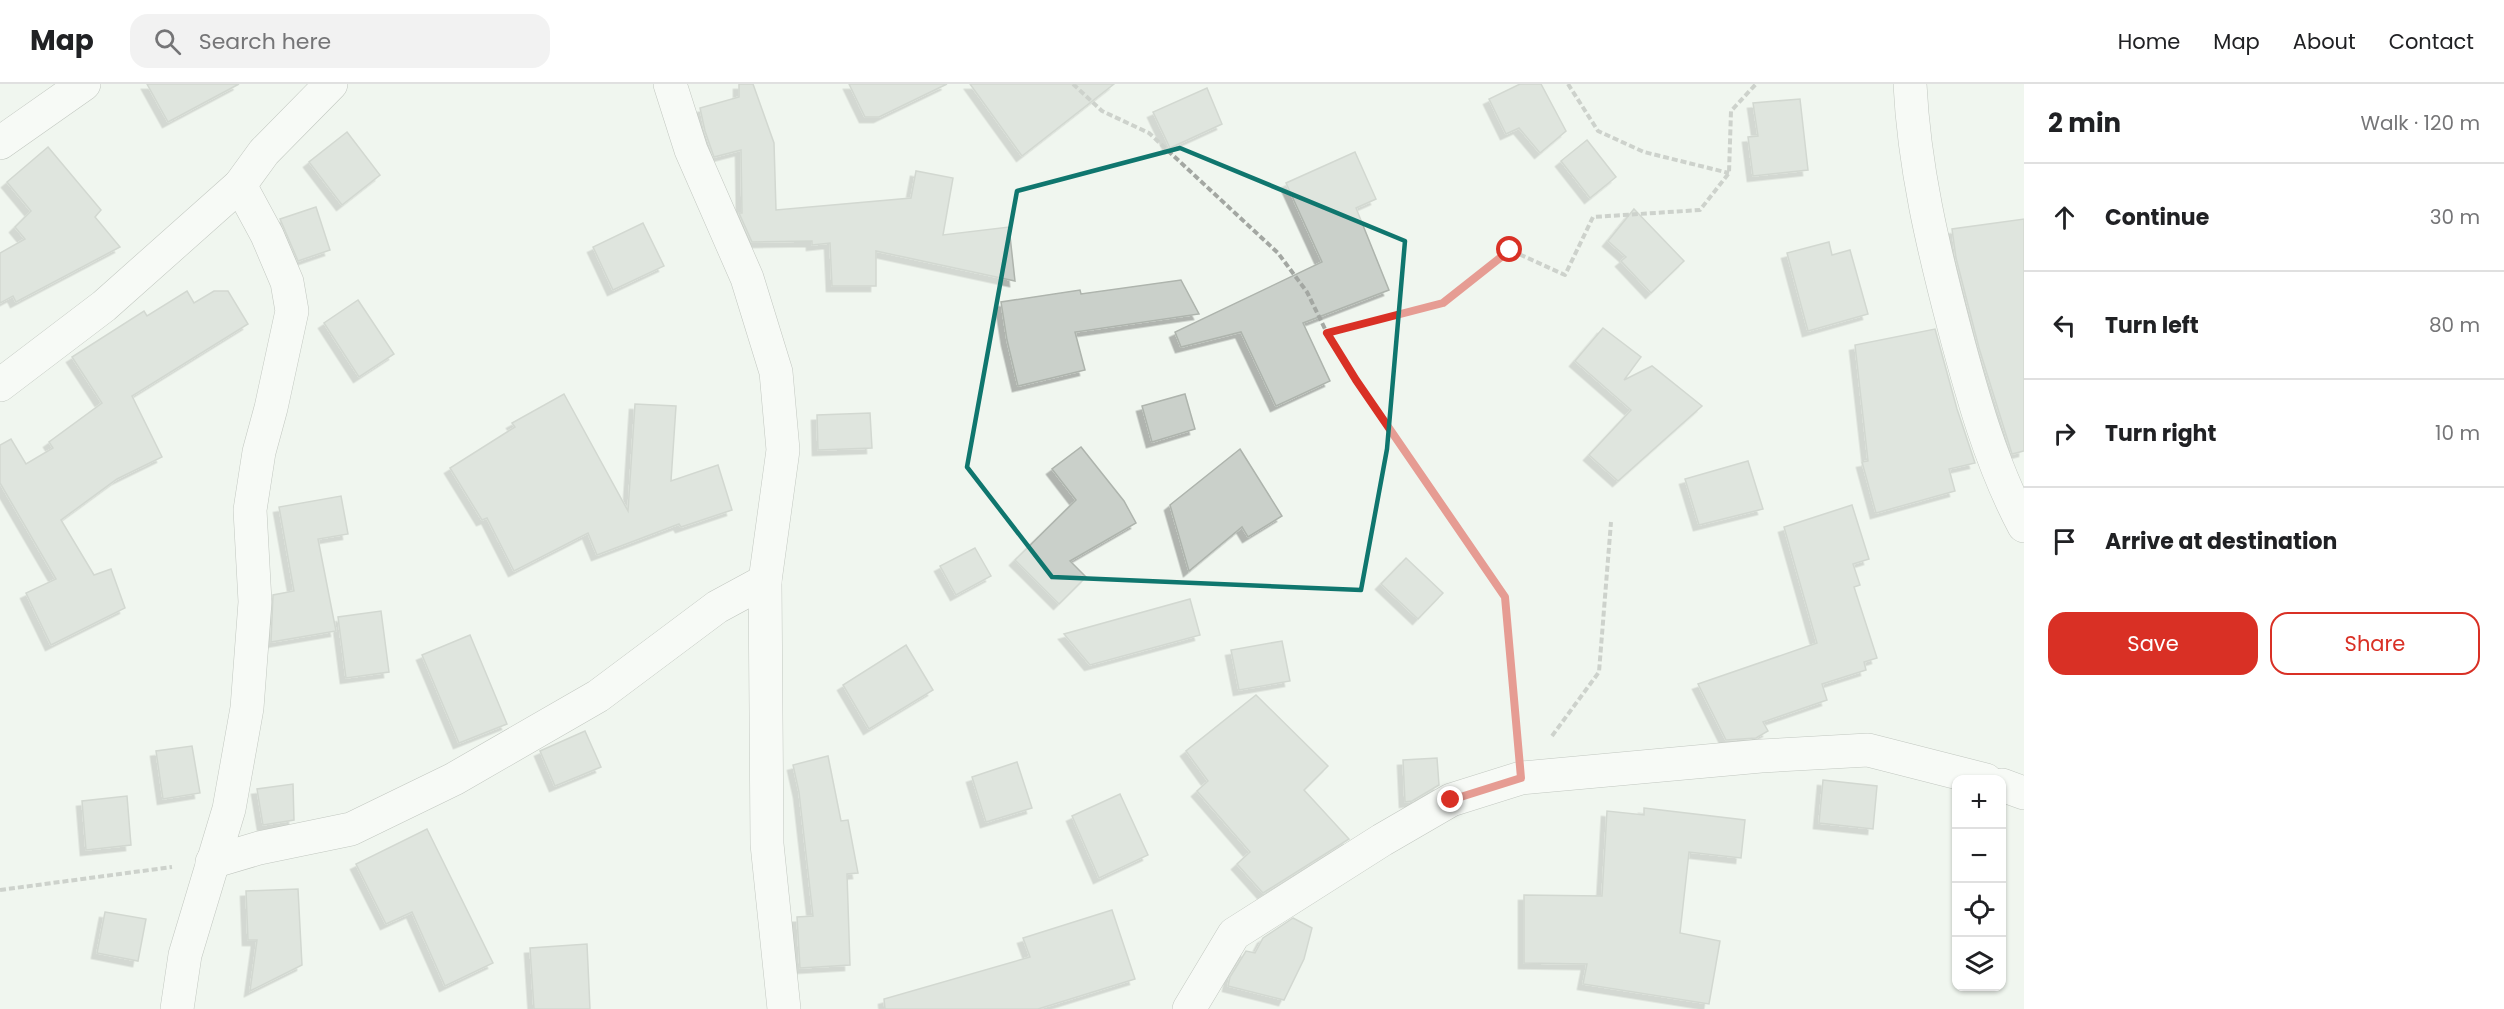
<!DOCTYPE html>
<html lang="en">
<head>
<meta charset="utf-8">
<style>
	:root { --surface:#fff; --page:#f2f2f2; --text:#202124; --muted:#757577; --line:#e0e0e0; --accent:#d93025 }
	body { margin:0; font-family:Poppins,sans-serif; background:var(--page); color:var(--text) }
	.controls { position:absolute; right:18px; bottom:18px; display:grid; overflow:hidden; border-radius:12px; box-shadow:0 2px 4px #0004 }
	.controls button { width:54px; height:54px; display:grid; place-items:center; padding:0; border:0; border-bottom:2px solid var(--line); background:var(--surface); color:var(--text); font:30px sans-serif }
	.stop { position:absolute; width:18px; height:18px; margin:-14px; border:4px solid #d93025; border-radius:50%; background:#fff }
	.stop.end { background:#d93025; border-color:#fff; box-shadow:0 2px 6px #0008 }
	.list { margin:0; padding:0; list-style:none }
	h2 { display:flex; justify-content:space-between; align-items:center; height:78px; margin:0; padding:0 24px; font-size:26px }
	h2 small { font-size:20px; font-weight:400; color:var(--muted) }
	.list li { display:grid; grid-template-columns:39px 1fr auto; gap:18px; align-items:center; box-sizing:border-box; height:108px; padding:0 24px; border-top:2px solid var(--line) }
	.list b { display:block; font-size:22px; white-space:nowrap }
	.list em { font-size:20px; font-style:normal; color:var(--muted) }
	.actions { display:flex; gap:12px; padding:18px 24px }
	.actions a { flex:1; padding:14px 0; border:2px solid var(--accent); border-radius:18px; text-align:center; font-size:21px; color:var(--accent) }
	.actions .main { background:var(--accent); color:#fff }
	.icon { flex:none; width:33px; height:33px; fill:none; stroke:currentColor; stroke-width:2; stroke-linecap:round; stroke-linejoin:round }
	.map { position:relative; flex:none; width:2024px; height:925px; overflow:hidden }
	header { display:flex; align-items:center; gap:36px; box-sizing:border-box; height:84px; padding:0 30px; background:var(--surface); border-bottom:2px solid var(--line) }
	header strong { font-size:28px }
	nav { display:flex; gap:33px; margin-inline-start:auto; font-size:21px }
	.search { width:420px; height:54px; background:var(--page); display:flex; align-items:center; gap:15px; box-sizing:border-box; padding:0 21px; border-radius:18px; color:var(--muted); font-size:22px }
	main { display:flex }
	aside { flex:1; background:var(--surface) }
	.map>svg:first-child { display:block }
	.building { fill:#cad0ca; stroke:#aeb4ad; stroke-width:1.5; filter:url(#shadow) }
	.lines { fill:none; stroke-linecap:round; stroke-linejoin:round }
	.minor-casing { stroke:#898f89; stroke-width:34 }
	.path { stroke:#a3a7a2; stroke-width:4; stroke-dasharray:6 3; stroke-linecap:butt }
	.minor { stroke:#fff; stroke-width:33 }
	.route { stroke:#d93025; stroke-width:8 }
	.marked { fill:none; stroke:#0f766e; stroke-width:4.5; stroke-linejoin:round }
</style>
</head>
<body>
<header>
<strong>Map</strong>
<div class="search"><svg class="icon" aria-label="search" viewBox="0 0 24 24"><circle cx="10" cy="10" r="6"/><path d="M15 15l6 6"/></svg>Search here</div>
<nav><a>Home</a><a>Map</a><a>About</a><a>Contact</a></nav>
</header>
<main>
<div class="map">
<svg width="2024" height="925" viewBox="0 0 2024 925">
	<defs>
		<filter id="shadow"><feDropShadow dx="-5.5" dy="5.5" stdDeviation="0" flood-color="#0004"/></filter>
	</defs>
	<rect width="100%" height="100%" fill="#f0f6ef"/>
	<g class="building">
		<path d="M147 0H239L168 38Z"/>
		<path d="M739 0H753L774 59 776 126 911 114 916 87 953 94 943 151 1009 143 1015 197 876 167V202H832L830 159 812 161V157L752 158 739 129H742L741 66 714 73 705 47 700 24 739 13Z"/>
		<path d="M849 0H947L879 33H865Z"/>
		<path d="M970 0H1114L1022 72Z"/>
		<path d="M1520 0H1541L1566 47 1540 69 1519 44 1506 50 1489 15Z"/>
		<path d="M1207 4 1222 40 1170 64 1153 28Z"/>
		<path d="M1800 15 1808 86 1753 92 1748 53 1758 52 1753 19Z"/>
		<path d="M347 48 380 91 342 121 309 78Z"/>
		<path d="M1587 56 1616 93 1590 114 1561 77Z"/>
		<path d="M48 63 101 126 95 133 120 163 16 218 13 212 0 219V169L25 155 15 143 31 127 7 98Z"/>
		<path d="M1355 68 1376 115 1356 124 1389 206 1303 239 1330 297 1276 322 1241 248 1181 263 1175 248 1322 178 1286 99Z"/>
		<path d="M316 123 330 166 298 177 280 135Z"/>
		<path d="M1634 125 1684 177 1651 209 1621 177 1626 173 1608 157Z"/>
		<path d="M2024 135V367L2012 370 1979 264 1956 174 1952 145Z"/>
		<path d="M643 139 664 182 613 206 593 163Z"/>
		<path d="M1829 158 1832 171 1850 166 1868 230 1808 247 1787 169Z"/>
		<path d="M1181 196 1199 230 1075 248 1085 286 1018 302 1007 256 1001 218 1080 206 1081 210Z"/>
		<path d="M187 207 194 219 214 207H228L248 240 132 312 162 373 117 395 61 436 94 491 111 485 125 524 51 561 26 509 56 495 0 399V361L11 355 26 380 53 364 49 358 102 319 72 273 144 227 147 232Z"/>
		<path d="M358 216 394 270 359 293 324 239Z"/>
		<path d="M1603 244 1641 273 1624 296 1652 282 1702 322 1618 397 1589 371 1631 326 1575 277Z"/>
		<path d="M1935 245 1957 325 1975 379 1949 385 1955 407 1876 429 1862 378 1868 377 1855 261Z"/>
		<path d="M564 310 628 427 635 320 676 322 671 397 718 381 732 426 681 443 679 440 597 471 588 449 514 487 487 434 482 436 450 384 515 343 512 339Z"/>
		<path d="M1185 310 1195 345 1152 358 1142 322Z"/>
		<path d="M870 329 872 364 818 366 817 331Z"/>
		<path d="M1081 363 1124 417 1136 439 1070 477 1086 493 1059 520 1015 476 1076 416 1052 385Z"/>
		<path d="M1240 365 1282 432 1248 453 1242 443 1189 487 1170 421Z"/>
		<path d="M1748 377 1763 425 1699 441 1685 395Z"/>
		<path d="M341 412 348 450 318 455 336 547 271 558 273 511 294 507 279 423Z"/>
		<path d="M1852 421 1869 475 1853 480 1860 501 1854 503 1877 574 1864 578 1866 586 1822 600 1827 616 1763 638 1768 647 1756 654 1726 656 1698 600 1817 559 1784 443Z"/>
		<path d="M975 464 991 492 956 511 940 482Z"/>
		<path d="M1406 474 1443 509 1418 535 1381 500Z"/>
		<path d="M1190 515 1200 551 1090 581 1064 550Z"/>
		<path d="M381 527 389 588 346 594 338 533Z"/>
		<path d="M470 551 507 640 459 659 422 571Z"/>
		<path d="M1282 557 1290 597 1239 606 1231 566Z"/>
		<path d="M906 561 933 606 869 645 843 601Z"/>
		<path d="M1256 611 1328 682 1304 706 1349 755 1263 809 1237 780 1250 768 1197 707 1208 697 1186 667Z"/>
		<path d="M585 647 601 683 555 702 540 667Z"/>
		<path d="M192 662 200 709 163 715 156 667Z"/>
		<path d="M828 672 841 737 848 736 858 789 847 790 850 881 800 884 797 833 813 832 799 708 793 681Z"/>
		<path d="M1437 674 1439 701 1412 717 1405 718 1403 676Z"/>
		<path d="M1017 678 1032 724 986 738 972 693Z"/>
		<path d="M1823 696 1877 702 1873 745 1819 739Z"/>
		<path d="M293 700 294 736 263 741 257 705Z"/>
		<path d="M1120 710 1148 771 1099 794 1072 732Z"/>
		<path d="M127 712 131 761 86 766 82 717Z"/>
		<path d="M1644 724 1745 736 1741 774 1689 768 1680 849 1720 857 1709 920 1583 900 1587 880 1524 879V811L1602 812 1607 727 1644 731Z"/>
		<path d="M427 745 493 879 445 902 412 828 386 840 356 780Z"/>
		<path d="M298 805 302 881 250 907 257 856H248L246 807Z"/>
		<path d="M1112 826 1135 895 1038 925H885L884 915 1030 873 1023 854Z"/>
		<path d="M105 828 146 835 138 877 97 869Z"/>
		<path d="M1293 834 1312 844 1304 875 1284 916 1228 902 1230 893 1246 867 1255 869 1263 854Z"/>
		<path d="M587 860 590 925H534L530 864Z"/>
	</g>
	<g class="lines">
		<g class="minor-casing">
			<g id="minor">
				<path d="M670 0 691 66 747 194 776 288 783 366 765 497 767 760 784 925"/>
				<path d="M1910 0C1914 83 1933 163 1954 243 1972 311 1991 380 2024 442"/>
				<path d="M0 59 84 0"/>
				<path d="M0 301 104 222 240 101 264 68 331 0"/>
				<path d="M2002 701 2024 709"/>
				<path d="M212 778 259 764 351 745 454 695 598 612 717 523 765 497"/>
				<path d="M177 925 185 871 229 725 247 624 255 518 250 426 259 368 271 324 292 227 287 198 267 151 240 101"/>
				<path d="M1189 925 1234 850 1382 756 1451 716 1521 694 1761 672 1868 666 1986 696"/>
			</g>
		</g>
		<g class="path">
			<path d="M1073 0 1102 27 1149 49 1278 169 1307 208 1327 249 1356 296 1505 513 1518 656"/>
			<path d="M1568 0 1598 47 1644 68 1729 89"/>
			<path d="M1327 249 1443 219 1510 166 1565 191 1593 133 1700 126 1729 89 1731 27 1756 0"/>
			<path d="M1552 652 1599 588 1611 438"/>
			<path d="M0 806 172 783"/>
		</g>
		<use href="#minor" class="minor"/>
	</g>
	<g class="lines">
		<path class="route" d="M1451 716 1521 694 1505 513 1356 296 1327 249 1443 219 1510 166"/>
	</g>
	<path d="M0 0H2024V925H0ZM1180 64 1405 157 1387 365 1361 506 1052 493 967 383 1017 107Z" fill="#f0f6ef" fill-opacity=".55" fill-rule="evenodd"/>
	<path class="marked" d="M1180 64 1405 157 1387 365 1361 506 1052 493 967 383 1017 107Z"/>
</svg>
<div class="controls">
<button>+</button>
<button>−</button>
<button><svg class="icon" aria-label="locate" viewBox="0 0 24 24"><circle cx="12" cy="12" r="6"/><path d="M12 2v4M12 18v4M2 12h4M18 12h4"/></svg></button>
<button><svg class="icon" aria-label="layers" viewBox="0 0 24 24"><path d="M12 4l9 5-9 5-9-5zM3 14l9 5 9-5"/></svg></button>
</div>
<div class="stop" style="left:1510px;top:166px"></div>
<div class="stop end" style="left:1451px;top:716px"></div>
</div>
<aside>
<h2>2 min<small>Walk · 120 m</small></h2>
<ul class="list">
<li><svg class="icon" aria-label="ahead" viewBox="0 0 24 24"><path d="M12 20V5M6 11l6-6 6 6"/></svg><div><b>Continue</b></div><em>30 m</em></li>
<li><svg class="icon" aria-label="left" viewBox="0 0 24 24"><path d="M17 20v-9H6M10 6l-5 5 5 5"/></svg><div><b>Turn left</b></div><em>80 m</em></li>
<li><svg class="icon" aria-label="right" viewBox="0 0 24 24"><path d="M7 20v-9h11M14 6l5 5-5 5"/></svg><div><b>Turn right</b></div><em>10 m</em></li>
<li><svg class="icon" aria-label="arrive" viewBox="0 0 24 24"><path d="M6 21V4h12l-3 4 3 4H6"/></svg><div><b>Arrive at destination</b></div></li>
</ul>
<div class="actions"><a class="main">Save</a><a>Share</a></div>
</aside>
</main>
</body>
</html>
